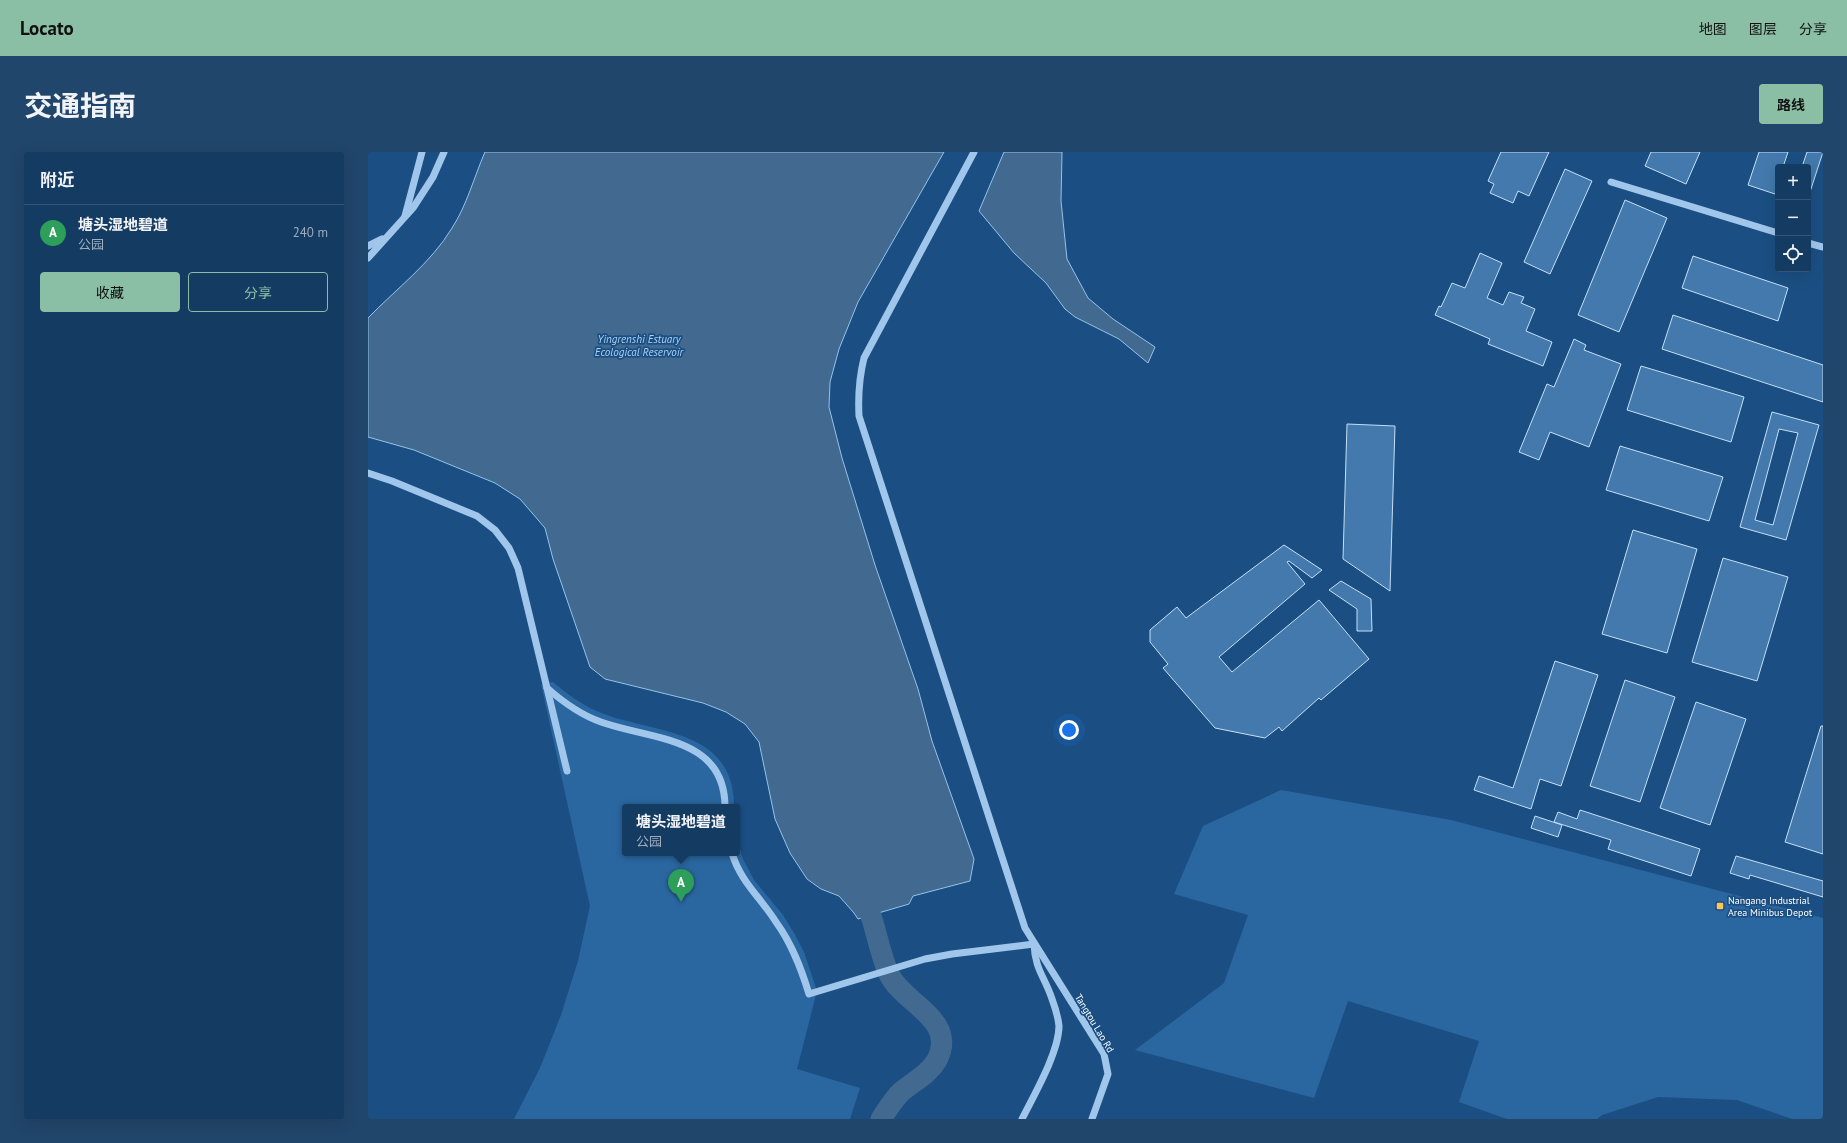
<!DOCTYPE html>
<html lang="zh">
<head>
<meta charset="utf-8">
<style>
	:root { --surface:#143b62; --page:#21466b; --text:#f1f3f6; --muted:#9dadbe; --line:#357; --accent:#8abfa5 }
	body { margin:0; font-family:"PT Sans","Noto Sans SC",sans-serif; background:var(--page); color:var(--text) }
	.controls { position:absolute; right:12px; top:12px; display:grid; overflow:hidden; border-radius:4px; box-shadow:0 4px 16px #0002 }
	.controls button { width:36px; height:36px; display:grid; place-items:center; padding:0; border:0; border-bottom:1px solid var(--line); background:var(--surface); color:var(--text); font:20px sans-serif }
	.you { position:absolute; left:701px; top:578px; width:14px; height:14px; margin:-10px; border:3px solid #fff; border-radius:50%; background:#1a73e8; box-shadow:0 0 0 6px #1a73e833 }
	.badge { display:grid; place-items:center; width:26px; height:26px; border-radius:50%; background:var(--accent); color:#fff; font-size:13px; font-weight:700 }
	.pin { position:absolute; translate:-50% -33px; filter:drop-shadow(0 1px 2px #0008) }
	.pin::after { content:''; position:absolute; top:21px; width:14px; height:12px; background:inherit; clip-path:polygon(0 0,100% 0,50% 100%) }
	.popup { position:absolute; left:254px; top:652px; width:118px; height:52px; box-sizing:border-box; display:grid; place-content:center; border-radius:4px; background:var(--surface); filter:drop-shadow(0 1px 3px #0005); font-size:13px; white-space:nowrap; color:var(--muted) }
	.popup b { font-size:15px; color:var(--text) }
	.popup::after { content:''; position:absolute; left:50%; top:100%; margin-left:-8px; border:8px solid transparent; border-top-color:var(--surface) }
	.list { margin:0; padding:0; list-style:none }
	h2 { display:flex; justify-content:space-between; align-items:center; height:52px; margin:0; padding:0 16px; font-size:17px }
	h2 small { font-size:13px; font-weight:400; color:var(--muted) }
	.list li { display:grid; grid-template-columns:26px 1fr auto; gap:12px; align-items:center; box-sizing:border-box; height:56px; padding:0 16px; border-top:1px solid var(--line) }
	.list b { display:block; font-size:15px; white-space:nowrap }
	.list p { margin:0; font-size:13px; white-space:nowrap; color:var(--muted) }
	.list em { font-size:13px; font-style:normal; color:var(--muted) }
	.actions { display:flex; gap:8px; padding:12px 16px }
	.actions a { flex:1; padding:9px 0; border:1px solid var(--accent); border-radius:4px; text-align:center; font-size:14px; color:var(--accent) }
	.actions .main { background:var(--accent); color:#111 }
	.icon { flex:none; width:22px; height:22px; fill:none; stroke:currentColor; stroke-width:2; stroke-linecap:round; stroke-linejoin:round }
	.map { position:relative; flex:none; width:1455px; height:967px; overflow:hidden; border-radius:4px }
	header { display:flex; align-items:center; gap:24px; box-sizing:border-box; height:56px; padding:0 20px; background:var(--accent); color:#111 }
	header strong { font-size:19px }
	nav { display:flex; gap:22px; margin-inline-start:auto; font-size:14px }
	.intro { display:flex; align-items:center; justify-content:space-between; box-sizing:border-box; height:96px; padding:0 24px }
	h1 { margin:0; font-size:28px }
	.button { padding:10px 18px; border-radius:4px; background:var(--accent); color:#111; font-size:14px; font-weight:700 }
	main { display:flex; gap:24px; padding:0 24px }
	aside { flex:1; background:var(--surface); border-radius:4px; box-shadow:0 4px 16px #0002 }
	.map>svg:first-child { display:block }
	.green { fill:#2a67a0 }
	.water { fill:#426a90; stroke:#93c3ed }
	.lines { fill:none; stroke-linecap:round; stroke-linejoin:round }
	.river { stroke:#426a90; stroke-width:21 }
	.building { fill:#4379ac; stroke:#c5dff8; fill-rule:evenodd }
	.minor { stroke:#a0c7eb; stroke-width:7 }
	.poi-dot { fill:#fdc35c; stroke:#1b4f83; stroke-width:1.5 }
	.labels { text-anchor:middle; stroke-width:3.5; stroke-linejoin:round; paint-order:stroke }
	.poi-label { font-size:10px; fill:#fff; stroke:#1b4f83; text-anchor:start }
	.street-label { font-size:10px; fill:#fff; stroke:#1b4f83 }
	.water-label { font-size:11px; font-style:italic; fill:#abd1f3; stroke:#1b4f83 }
</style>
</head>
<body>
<header>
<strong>Locato</strong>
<nav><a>地图</a><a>图层</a><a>分享</a></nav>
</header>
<div class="intro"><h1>交通指南</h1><a class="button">路线</a></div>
<main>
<aside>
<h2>附近<small></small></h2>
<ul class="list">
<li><span class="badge" style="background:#2e9e5b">A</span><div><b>塘头湿地碧道</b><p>公园</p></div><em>240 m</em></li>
</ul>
<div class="actions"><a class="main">收藏</a><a>分享</a></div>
</aside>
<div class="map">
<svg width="1455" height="967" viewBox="0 0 1455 967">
	<rect width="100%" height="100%" fill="#1b4f83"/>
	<g class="green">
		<path d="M185 530C200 543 217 555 236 562 290 582 366 577 366 655H257V701H369V687L375 707 386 728 415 763 426 781 436 800 449 839 429 917 492 936 482 967H146L172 916 193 863 210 809 222 754 173 532Z"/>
		<path d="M913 638 1083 668 1455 766V967H1424L1369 948 1290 945 1234 963 1229 967H1139L1091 950 1111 889 980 849 946 946 767 898 856 831 880 763 806 742 835 674Z"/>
	</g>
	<g class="water">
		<path d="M117 0H576L490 150 471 197 462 230 461 255 474 306 507 413 550 537 564 589 606 707 602 729 545 744 541 752 490 767 486 761 471 744 453 737 439 727 422 701 407 667 391 590 377 572 358 560 335 551 237 527 222 515 185 407 177 376 152 347 127 331 46 298 0 285V166C28 137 63 111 84 76 99 53 106 25 117 0Z"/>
		<path d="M636 0H694L693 49 699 107 720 146 745 167 787 195 780 211 751 187 707 165 697 157 678 131 646 101 611 59Z"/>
	</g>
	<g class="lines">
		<path class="river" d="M503 764C509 782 513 805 521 822 535 852 590 867 569 908 560 923 546 929 533 940 525 948 519 958 513 967"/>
	</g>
	<g class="building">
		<path d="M1133 0H1181L1161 44 1150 39 1145 51 1122 41 1126 32 1120 29Z"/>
		<path d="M1283 0H1332L1318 32 1277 14Z"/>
		<path d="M1391 0H1420L1415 15H1410V43L1380 33Z"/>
		<path d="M1439 0H1455L1442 40H1440V15H1434Z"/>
		<path d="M1197 17 1224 29 1182 122 1156 110Z"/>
		<path d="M1257 48 1299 66 1251 180 1210 163Z"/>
		<path d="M1112 101 1134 111 1119 146 1135 153 1141 140 1156 145 1153 151 1167 157 1158 179 1184 190 1175 214 1120 192 1122 187 1067 163 1071 154 1073 155 1084 131 1097 136Z"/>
		<path d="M1325 104 1420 136 1410 169 1314 136Z"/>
		<path d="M1305 163 1455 213V250L1294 197Z"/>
		<path d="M1206 187 1218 193 1216 198 1253 212 1221 295 1182 280 1171 308 1151 300 1179 232 1186 235Z"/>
		<path d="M1273 214 1376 245 1363 290 1259 258Z"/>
		<path d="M1404 260 1451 273 1418 388 1372 375ZM1411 277 1430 281 1405 373 1387 368Z"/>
		<path d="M979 272 1027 274 1022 439 975 407Z"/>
		<path d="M1252 294 1355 325 1341 369 1238 338Z"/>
		<path d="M1265 378 1329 397 1299 501 1234 482Z"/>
		<path d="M916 393 954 418 944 426 921 409 919 410 937 432 851 505 864 520 951 448 1001 507 953 548 951 546 914 579 911 575 897 586 847 576 795 516 800 512 782 490V478L809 455 818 466Z"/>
		<path d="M1355 406 1420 425 1389 529 1324 510Z"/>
		<path d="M973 429 1003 447 1004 479H989V457L961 438Z"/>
		<path d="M1187 509 1230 523 1193 634 1172 627 1163 657 1106 638 1111 624 1145 636Z"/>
		<path d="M1257 528 1307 545 1272 650 1222 634Z"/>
		<path d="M1328 550 1378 567 1342 673 1292 656Z"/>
		<path d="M1453 574H1455V702L1417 690Z"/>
		<path d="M1212 658 1332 697 1323 724 1240 697 1243 688 1186 670 1190 660 1209 667Z"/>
		<path d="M1167 664 1194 673 1190 685 1163 676Z"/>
		<path d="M1368 704 1455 729V745L1382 723 1381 727 1362 721Z"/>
	</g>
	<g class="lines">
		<g class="minor">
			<path d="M606 0 496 206C491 226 490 244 491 264L657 776 736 902 740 922 724 967"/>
			<path d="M1243 30 1410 81"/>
			<path d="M37 64 54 0"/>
			<path d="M1440 91 1455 95"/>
			<path d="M0 94 14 87"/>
			<path d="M0 106 45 56 65 25 76 0"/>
			<path d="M0 321 24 329 109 364 127 378 141 396 150 416 199 619"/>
			<path d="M179 536C196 551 213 563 233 570 283 588 357 584 357 655"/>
			<path d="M364 701C372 729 393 746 408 770 424 792 433 816 441 842L557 807 584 802 666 792"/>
			<path d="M654 967C666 943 691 900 691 874 690 865 687 855 684 847 677 825 667 818 666 792"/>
		</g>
	</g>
	<rect class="poi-dot" x="1348" y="750" width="8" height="8" rx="2"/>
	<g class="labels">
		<g class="poi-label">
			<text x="1360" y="752">Nangang Industrial<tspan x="1360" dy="12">Area Minibus Depot</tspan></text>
		</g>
		<g class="street-label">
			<text transform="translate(727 871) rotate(59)" y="4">Tangtou Lao Rd</text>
		</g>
		<g class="water-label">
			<text x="271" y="191">Yingrenshi Estuary<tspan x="271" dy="13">Ecological Reservoir</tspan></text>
		</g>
	</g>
</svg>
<div class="controls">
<button>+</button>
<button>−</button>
<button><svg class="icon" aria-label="locate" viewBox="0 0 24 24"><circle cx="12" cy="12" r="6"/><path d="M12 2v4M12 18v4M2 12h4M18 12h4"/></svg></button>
</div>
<div class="you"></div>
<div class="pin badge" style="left:313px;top:750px;background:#2e9e5b">A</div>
<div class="popup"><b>塘头湿地碧道</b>公园</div>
</div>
</main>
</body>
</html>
